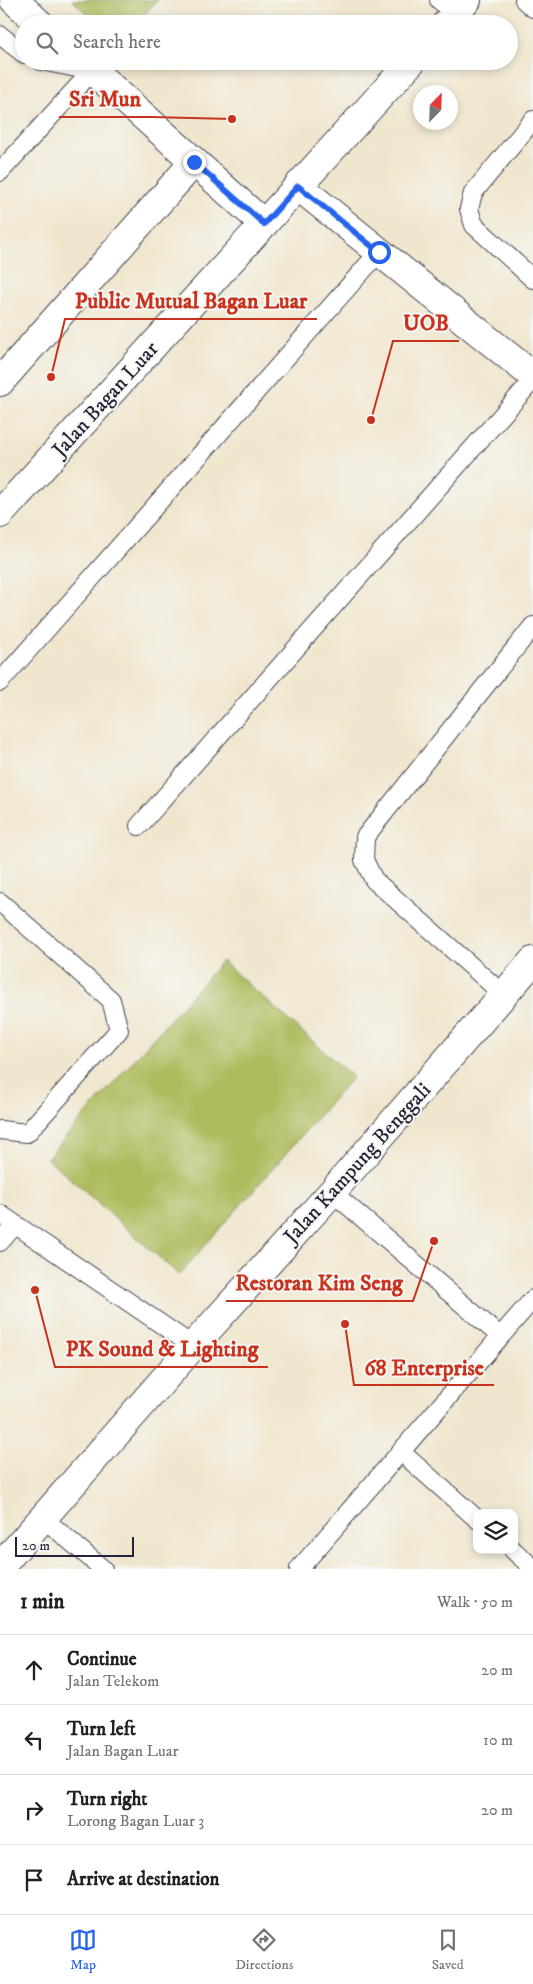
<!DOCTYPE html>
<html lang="en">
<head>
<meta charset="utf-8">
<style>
	:root { --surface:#fff; --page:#f2f2f2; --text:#202124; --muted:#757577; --line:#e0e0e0; --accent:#2563eb }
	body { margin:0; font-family:"IM FELL DW Pica",serif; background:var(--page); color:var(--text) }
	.controls { position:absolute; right:15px; bottom:15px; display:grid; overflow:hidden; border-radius:10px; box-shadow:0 2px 8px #0003 }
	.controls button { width:45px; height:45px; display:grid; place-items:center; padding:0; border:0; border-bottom:1px solid var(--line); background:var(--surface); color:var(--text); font:25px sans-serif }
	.compass { position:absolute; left:413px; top:85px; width:45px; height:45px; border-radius:50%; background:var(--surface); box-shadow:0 2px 8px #0003; rotate:23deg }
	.scale { position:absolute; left:15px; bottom:12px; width:119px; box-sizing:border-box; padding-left:5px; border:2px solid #22223b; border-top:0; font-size:14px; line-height:18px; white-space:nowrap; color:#22223b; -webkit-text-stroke:4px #f6f6f2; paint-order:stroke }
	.stop { position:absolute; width:15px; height:15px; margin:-11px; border:4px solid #2563eb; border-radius:50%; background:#fff }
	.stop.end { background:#2563eb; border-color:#fff; box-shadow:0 1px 5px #0008 }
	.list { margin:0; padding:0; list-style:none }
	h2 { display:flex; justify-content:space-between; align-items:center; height:65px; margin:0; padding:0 20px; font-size:21px }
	h2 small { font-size:16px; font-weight:400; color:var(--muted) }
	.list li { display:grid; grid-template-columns:32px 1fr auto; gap:15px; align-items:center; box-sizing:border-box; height:70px; padding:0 20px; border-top:1px solid var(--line) }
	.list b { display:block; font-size:19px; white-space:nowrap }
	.list p { margin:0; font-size:16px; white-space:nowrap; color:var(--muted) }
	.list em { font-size:16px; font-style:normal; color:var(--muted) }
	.icon { flex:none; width:28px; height:28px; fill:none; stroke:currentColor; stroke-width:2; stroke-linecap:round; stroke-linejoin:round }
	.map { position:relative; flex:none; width:533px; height:1569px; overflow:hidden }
	.search { position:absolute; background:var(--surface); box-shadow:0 2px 8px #0003; left:15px; right:15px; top:15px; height:55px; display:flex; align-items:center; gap:12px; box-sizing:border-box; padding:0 18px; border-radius:28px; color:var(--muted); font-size:19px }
	.sheet { height:345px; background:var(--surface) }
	nav { display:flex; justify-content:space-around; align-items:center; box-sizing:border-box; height:70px; border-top:1px solid var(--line); background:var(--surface); font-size:14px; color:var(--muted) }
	nav a { display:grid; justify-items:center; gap:2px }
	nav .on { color:var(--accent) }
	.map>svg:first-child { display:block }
	.green { fill:#aebc5f; stroke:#686f4d }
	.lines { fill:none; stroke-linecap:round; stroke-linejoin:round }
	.lane-casing { stroke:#413f51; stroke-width:20 }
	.street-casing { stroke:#413f51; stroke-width:30 }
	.secondary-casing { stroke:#413f51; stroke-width:30 }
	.primary-casing { stroke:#413f51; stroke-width:30 }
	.lane { stroke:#fff; stroke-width:18 }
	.street { stroke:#fff; stroke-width:28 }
	.secondary { stroke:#fff; stroke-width:28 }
	.primary { stroke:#fff; stroke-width:28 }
	.route { stroke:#2563eb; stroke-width:6 }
	.labels { text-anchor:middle; stroke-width:4; stroke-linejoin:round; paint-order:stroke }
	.street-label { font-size:21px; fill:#22223b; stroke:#f6f6f2 }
	.leader { fill:none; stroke:#c8321e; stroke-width:2 }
	.callout-dot { fill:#c8321e; stroke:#f6f6f2; stroke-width:2 }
	.callout-label { font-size:22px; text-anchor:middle; font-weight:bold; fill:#c8321e; stroke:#f6f6f2; stroke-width:4; stroke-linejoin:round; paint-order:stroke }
</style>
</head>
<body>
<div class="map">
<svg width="533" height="1569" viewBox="0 0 533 1569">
	<rect width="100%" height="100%" fill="#f6f6f2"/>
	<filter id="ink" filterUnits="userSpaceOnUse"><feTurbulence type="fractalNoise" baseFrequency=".02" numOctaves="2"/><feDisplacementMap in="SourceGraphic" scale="10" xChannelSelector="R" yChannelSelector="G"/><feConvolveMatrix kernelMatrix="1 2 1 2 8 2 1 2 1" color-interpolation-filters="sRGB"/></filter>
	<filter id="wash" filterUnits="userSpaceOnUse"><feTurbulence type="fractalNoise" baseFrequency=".0096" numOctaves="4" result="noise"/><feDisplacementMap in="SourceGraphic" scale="20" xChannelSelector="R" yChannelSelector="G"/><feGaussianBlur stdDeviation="1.12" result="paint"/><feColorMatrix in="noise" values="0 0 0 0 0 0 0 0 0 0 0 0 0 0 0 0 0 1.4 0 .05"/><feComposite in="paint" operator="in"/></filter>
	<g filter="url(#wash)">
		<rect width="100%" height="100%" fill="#f0e6cd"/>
		<g class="green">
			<path d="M72 0H158L135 24H98Z"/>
			<path d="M222 961 353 1077 179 1275 47 1158Z"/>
		</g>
	</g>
	<g filter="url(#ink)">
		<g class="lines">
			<g class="lane-casing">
				<g id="lane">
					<path d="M439 0 455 13"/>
					<path d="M524 0 533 8"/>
					<path d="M0 35 24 54"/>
					<path d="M41 61 92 71"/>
					<path d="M533 120 473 193 469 209 474 225 533 279"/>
					<path d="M0 172 92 71"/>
					<path d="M0 682 379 252"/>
					<path d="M139 826 533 380"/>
					<path d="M0 902 111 1000 119 1030 27 1133 0 1130"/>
					<path d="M505 996 374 880 364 860 365 837 533 626"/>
					<path d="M332 1192 500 1336"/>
					<path d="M0 1214 193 1346"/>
					<path d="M0 1242 15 1225"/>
					<path d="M401 1452 477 1519"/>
					<path d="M43 1518 103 1569"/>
					<path d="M513 1550 533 1568"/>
					<path d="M299 1569 533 1299"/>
				</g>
			</g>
			<g class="street-casing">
				<g id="street">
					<path d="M14 0 40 24"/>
					<path d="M82 61 264 224"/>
					<path d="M298 186 533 376"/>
					<path d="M0 382 194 162"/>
				</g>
			</g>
			<g class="secondary-casing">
				<path id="secondary" d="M0 1567 193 1346 332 1192 533 961"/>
			</g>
			<g class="primary-casing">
				<g id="primary">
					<path d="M446 24 467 0"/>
					<path d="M0 514 412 61"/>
				</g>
			</g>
			<use href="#lane" class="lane"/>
			<use href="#street" class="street"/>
			<use href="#secondary" class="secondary"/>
			<use href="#primary" class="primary"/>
		</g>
	</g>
	<g class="lines" filter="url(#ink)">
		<path class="route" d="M194 162 264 224 298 186 379 252"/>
	</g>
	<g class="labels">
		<g class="street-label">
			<text transform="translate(105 399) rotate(-48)" y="7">Jalan Bagan Luar</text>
			<text transform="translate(357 1163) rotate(-48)" y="7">Jalan Kampung Benggali</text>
		</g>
	</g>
	<path class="leader" d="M232 119L151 117H59M51 377L65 319H317M371 420L393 341H459M434 1241L413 1301H226M35 1290L55 1367H268M345 1324L354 1385H494"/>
	<g class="callout-dot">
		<circle cx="232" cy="119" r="5"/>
		<circle cx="51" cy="377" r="5"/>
		<circle cx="371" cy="420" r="5"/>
		<circle cx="434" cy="1241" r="5"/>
		<circle cx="35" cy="1290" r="5"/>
		<circle cx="345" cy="1324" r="5"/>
	</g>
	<g class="callout-label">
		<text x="105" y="106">Sri Mun</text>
		<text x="191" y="308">Public Mutual Bagan Luar</text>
		<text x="426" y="330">UOB</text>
		<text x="319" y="1290">Restoran Kim Seng</text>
		<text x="162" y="1356">PK Sound &amp; Lighting</text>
		<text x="424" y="1375">68 Enterprise</text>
	</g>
</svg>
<div class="controls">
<button><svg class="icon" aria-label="layers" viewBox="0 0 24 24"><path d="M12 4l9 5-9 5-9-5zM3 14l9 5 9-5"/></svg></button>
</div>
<svg class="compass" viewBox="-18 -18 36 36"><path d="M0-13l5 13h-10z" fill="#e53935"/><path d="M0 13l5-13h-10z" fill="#757577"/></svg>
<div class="scale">20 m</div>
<div class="stop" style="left:379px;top:252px"></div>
<div class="stop end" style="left:194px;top:162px"></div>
<div class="search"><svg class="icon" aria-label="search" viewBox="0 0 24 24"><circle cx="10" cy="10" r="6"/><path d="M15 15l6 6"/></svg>Search here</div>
</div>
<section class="sheet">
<h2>1 min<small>Walk · 50 m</small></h2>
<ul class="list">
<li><svg class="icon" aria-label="ahead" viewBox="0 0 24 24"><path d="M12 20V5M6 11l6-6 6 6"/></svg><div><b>Continue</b><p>Jalan Telekom</p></div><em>20 m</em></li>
<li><svg class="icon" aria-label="left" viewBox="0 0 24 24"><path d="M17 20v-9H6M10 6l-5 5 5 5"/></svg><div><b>Turn left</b><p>Jalan Bagan Luar</p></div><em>10 m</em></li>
<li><svg class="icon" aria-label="right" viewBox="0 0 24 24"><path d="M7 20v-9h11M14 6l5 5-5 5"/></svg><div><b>Turn right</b><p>Lorong Bagan Luar 3</p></div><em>20 m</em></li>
<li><svg class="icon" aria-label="arrive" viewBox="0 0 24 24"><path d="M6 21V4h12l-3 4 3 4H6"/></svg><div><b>Arrive at destination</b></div></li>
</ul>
</section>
<nav>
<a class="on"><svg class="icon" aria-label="map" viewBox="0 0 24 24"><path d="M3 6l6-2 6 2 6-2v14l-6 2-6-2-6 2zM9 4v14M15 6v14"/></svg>Map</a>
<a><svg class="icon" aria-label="directions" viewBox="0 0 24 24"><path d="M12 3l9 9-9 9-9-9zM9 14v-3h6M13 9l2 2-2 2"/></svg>Directions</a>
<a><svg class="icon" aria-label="saved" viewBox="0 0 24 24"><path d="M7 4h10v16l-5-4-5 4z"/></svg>Saved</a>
</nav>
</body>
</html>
